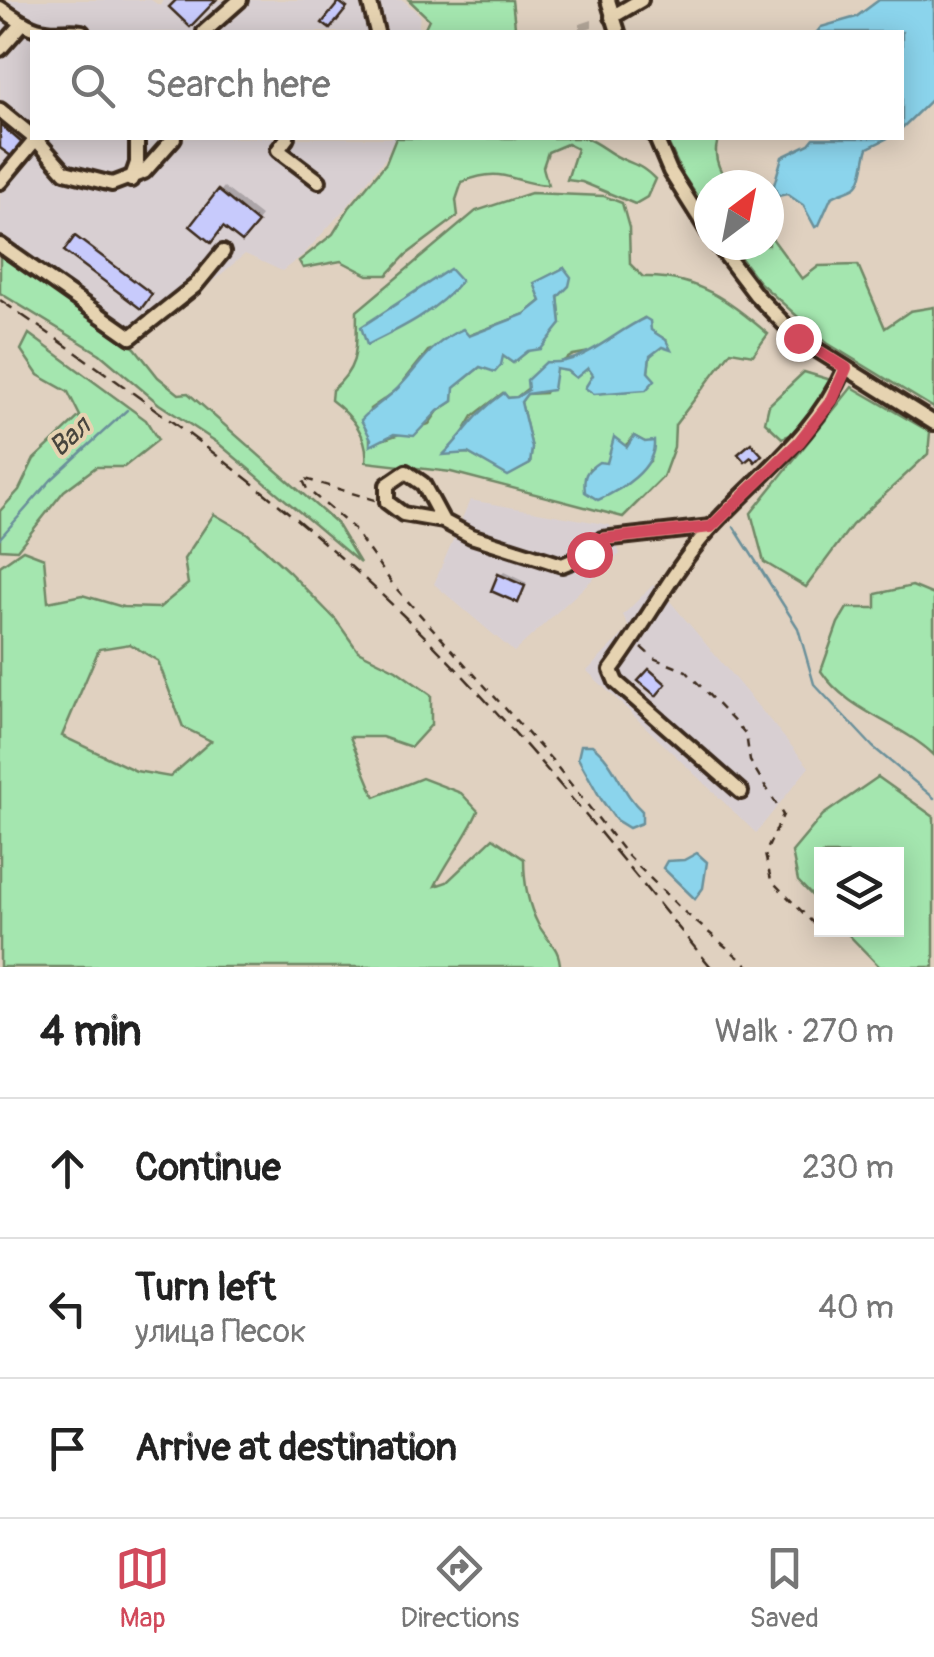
<!DOCTYPE html>
<html lang="en">
<head>
<meta charset="utf-8">
<style>
	:root { --surface:#fff; --page:#f2f2f2; --text:#222; --muted:#767676; --line:#e0e0e0; --accent:#d1495b }
	body { margin:0; font-family:Pangolin,sans-serif; background:var(--page); color:var(--text) }
	.controls { position:absolute; right:30px; bottom:30px; display:grid; overflow:hidden; border-radius:0px; box-shadow:0 5px 25px #0003 }
	.controls button { width:90px; height:90px; display:grid; place-items:center; padding:0; border:0; border-bottom:2px solid var(--line); background:var(--surface); color:var(--text); font:50px sans-serif }
	.compass { position:absolute; left:694px; top:170px; width:90px; height:90px; border-radius:50%; background:var(--surface); box-shadow:0 5px 25px #0003; rotate:32deg }
	.stop { position:absolute; width:30px; height:30px; margin:-22px; border:8px solid #d1495b; border-radius:50%; background:#fff }
	.stop.end { background:#d1495b; border-color:#fff; box-shadow:0 2px 10px #0008 }
	.list { margin:0; padding:0; list-style:none }
	h2 { display:flex; justify-content:space-between; align-items:center; height:130px; margin:0; padding:0 40px; font-size:42px }
	h2 small { font-size:32px; font-weight:400; color:var(--muted) }
	.list li { display:grid; grid-template-columns:65px 1fr auto; gap:30px; align-items:center; box-sizing:border-box; height:140px; padding:0 40px; border-top:2px solid var(--line) }
	.list b { display:block; font-size:38px; white-space:nowrap }
	.list p { margin:0; font-size:32px; white-space:nowrap; color:var(--muted) }
	.list em { font-size:32px; font-style:normal; color:var(--muted) }
	.icon { flex:none; width:55px; height:55px; fill:none; stroke:currentColor; stroke-width:2; stroke-linecap:round; stroke-linejoin:round }
	.map { position:relative; flex:none; width:934px; height:967px; overflow:hidden }
	.search { position:absolute; background:var(--surface); box-shadow:0 5px 25px #0003; left:30px; right:30px; top:30px; height:110px; display:flex; align-items:center; gap:25px; box-sizing:border-box; padding:0 35px; border-radius:0px; color:var(--muted); font-size:38px }
	.sheet { height:550px; background:var(--surface) }
	nav { display:flex; justify-content:space-around; align-items:center; box-sizing:border-box; height:140px; border-top:2px solid var(--line); background:var(--surface); font-size:28px; color:var(--muted) }
	nav a { display:grid; justify-items:center; gap:5px }
	nav .on { color:var(--accent) }
	.map>svg:first-child { display:block }
	.built { fill:#d8cfd2 }
	.green { fill:#a4e6af; stroke:#708866; stroke-width:2.5; fill-rule:evenodd }
	.water { fill:#8bd4ec; stroke:#6b909a; stroke-width:2.5 }
	.shadow { fill:#0003 }
	.lines { fill:none; stroke-linecap:round; stroke-linejoin:round }
	.stream { stroke:#6b909a; stroke-width:2.5 }
	.building { fill:#c7cafc; stroke:#3b2a1e; stroke-width:2.5 }
	.minor-casing { stroke:#3b2a1e; stroke-width:20 }
	.path { stroke:#3b2a1e; stroke-width:2.5; stroke-dasharray:8 8; stroke-linecap:butt }
	.minor { stroke:#e6d3b1; stroke-width:12 }
	.rail { stroke:#3b2a1e; stroke-width:2.5; stroke-dasharray:15 8; stroke-linecap:butt }
	.route { stroke:#d1495b; stroke-width:12 }
	.labels { text-anchor:middle; stroke-width:8; stroke-linejoin:round; paint-order:stroke }
	.water-label { font-size:28px; font-style:italic; fill:#47443d; stroke:#e6d3b1 }
</style>
</head>
<body>
<div class="map">
<svg width="934" height="967" viewBox="0 0 934 967">
	<rect width="100%" height="100%" fill="#e0d1c0"/>
	<filter id="ink" filterUnits="userSpaceOnUse"><feTurbulence type="fractalNoise" baseFrequency=".01" numOctaves="2"/><feDisplacementMap in="SourceGraphic" scale="20" xChannelSelector="R" yChannelSelector="G"/><feConvolveMatrix kernelMatrix="1 2 1 2 8 2 1 2 1" color-interpolation-filters="sRGB"/></filter>
	<g filter="url(#ink)">
		<g class="built">
			<path d="M0 0H151L160 6 163 0H403L420 15 418 32H32V138H395L386 157 349 204 303 255 282 271 245 254 155 330 137 337 0 237Z"/>
			<path d="M470 500 610 525 620 554 514 652 434 584Z"/>
			<path d="M653 585 669 600 809 767 756 833 587 671 629 628 623 615Z"/>
		</g>
		<g class="green">
			<path d="M409 0H512L515 26 503 32H423L429 19Z"/>
			<path d="M396 138H585C599 143 607 152 620 158 637 166 641 165 655 179L647 197 635 204 582 182 567 180 577 149 567 144 548 152 543 167 548 185C509 183 506 165 462 182L456 200 458 216 406 255 387 275H368L341 261 303 268 299 261 333 234 349 208 386 163Z"/>
			<path d="M666 138H719C711 155 719 171 730 185H709V214L683 175Z"/>
			<path d="M531 193 604 196 622 203 629 228 630 264 643 277C695 275 730 301 768 334L753 355 731 351 675 425 674 447 663 477 623 517 451 472 366 462C369 436 351 415 331 400L332 390C361 366 356 346 357 311L476 211ZM564 268 568 286 558 296 561 324 513 363 502 355 480 367 453 388V401L438 411 429 424 370 444V409L396 391 428 351 525 314 541 301 535 283ZM644 318 650 330 666 340 650 356 648 372 594 375 588 368 556 369 545 393 526 394 521 402 532 448 530 464 508 475 468 453 444 454 459 440 473 416 503 393 508 398 517 397 560 363 573 355 590 352ZM634 436 645 442 650 461 639 470 588 469 606 464C613 451 626 449 634 436Z"/>
			<path d="M769 234 802 279 819 266 858 265 885 328 910 311 934 307V408L827 343 759 282 731 245H769Z"/>
			<path d="M0 251 135 348 158 377 179 394 188 393 336 523 360 563 218 443 159 404 100 354 0 293Z"/>
			<path d="M29 334 146 420 158 440 124 467H96L64 491 17 550 0 549V511L19 490 34 459 80 416 68 392 38 375 21 350Z"/>
			<path d="M804 372 831 380C830 412 812 429 782 438L765 422 769 405Z"/>
			<path d="M852 387 930 432 928 454 852 525 806 587 764 562 751 513Z"/>
			<path d="M214 514 248 534 288 571 336 620 358 651 396 670 431 695V725L411 747 382 737H350L375 797 422 778 461 793 478 811C466 838 448 860 435 886L447 882 493 838 524 859C524 882 527 903 538 924 547 941 560 947 560 967H0V566L23 550 44 558 48 602 82 595 123 607 159 608 188 584 184 559ZM130 644 158 661 183 727 211 741 170 777 136 771 62 736 99 649Z"/>
			<path d="M912 586 934 595V755C899 722 848 712 821 671L838 623 847 608H876V594Z"/>
			<path d="M878 777 934 817V967H880L844 930 896 929V854H822L821 905 798 881 792 852 823 815Z"/>
		</g>
		<g class="water">
			<path d="M879 0H934V97L902 128V32H817L821 27 856 17Z"/>
			<path d="M814 138H888L868 148C864 158 864 181 855 187 847 192 839 192 831 198L819 225 815 227 803 205 787 194 778 196 774 185 782 157 809 144Z"/>
			<path d="M564 268 571 277 569 286 558 297 561 324 541 349 528 351 513 363 503 356 501 365 495 372 480 367 454 388 453 401 438 411 414 436 394 434 370 446 371 439 361 420C372 407 386 400 398 388 422 364 429 344 463 329L469 336 525 314 541 301 534 283Z"/>
			<path d="M450 269 461 281C439 310 400 329 367 345L361 327Z"/>
			<path d="M645 318 650 321 651 330 666 340 671 350 662 347 650 356 648 372 655 380 646 390 594 394 585 388 593 375 588 368 576 378 567 371 556 369 553 390 527 394 521 402 532 448 530 464 508 476 468 453 443 455C467 431 474 414 504 393L508 398 517 397 528 390 527 380 546 362C583 366 612 333 645 318Z"/>
			<path d="M634 436 645 442 654 441C656 469 621 490 598 500L585 492C583 476 585 471 599 462L607 463 614 437 627 447Z"/>
			<path d="M581 745H592C617 764 620 791 642 811V823L629 828 616 820 601 799 578 758Z"/>
			<path d="M697 853 707 862 703 888 695 899 663 868 667 861 684 860Z"/>
		</g>
		<g class="shadow">
			<path d="M592 20V27L580 31V24Z"/>
			<path d="M0 119 24 138 11 153 0 144Z"/>
			<path d="M224 187 261 216 247 234 220 192Z"/>
			<path d="M504 572 527 583 520 596 500 576Z"/>
		</g>
		<g class="lines">
			<g class="stream">
				<path d="M734 527 798 628 814 684 873 747 934 798"/>
				<path d="M0 538 51 480 127 410"/>
			</g>
		</g>
		<g class="building">
			<path d="M176 0H216L190 27 169 7Z"/>
			<path d="M339 2 347 8 330 29 322 23Z"/>
			<path d="M0 124 22 143 11 156 0 148Z"/>
			<path d="M218 190 258 223 242 242 223 227 211 243 190 226Z"/>
			<path d="M75 236 152 294 141 309 64 251Z"/>
			<path d="M751 443 762 455 755 462 751 457 745 462 738 454Z"/>
			<path d="M498 574 525 586 518 603 491 591Z"/>
			<path d="M649 669 666 684 656 696 638 681Z"/>
		</g>
		<g class="lines">
			<g class="minor-casing">
				<g id="minor">
					<path d="M369 0 377 32"/>
					<path d="M608 0 618 32"/>
					<path d="M0 8C14 17 30 30 47 31 59 33 70 30 82 32"/>
					<path d="M612 17 641 0"/>
					<path d="M204 32 240 0"/>
					<path d="M0 49 23 23"/>
					<path d="M0 110 32 136"/>
					<path d="M35 138 65 172 112 184 144 172 174 138"/>
					<path d="M287 138 278 150 319 181"/>
					<path d="M656 138 670 171 709 233"/>
					<path d="M131 180 137 163V138"/>
					<path d="M0 182 36 139"/>
					<path d="M0 245 131 337 195 286 223 252"/>
					<path d="M718 245 756 295 798 338 934 423"/>
					<path d="M443 521 423 484 406 472 387 485V502L403 514 443 521 471 536 562 565 589 554 602 539 711 527"/>
					<path d="M741 792 616 682 611 670C645 625 670 574 708 531 756 477 815 437 845 368"/>
				</g>
			</g>
			<g class="path">
				<path d="M375 500 302 478 307 489 352 527 394 586 551 759 627 855 682 910 750 967"/>
				<path d="M642 648 653 658 686 671 746 734 750 761 783 815 765 854 771 880 816 926"/>
			</g>
			<use href="#minor" class="minor"/>
			<path class="rail" d="M0 300C142 397 282 497 406 618 517 726 612 848 711 967"/>
		</g>
	</g>
	<g class="lines" filter="url(#ink)">
		<path class="route" d="M589 554 602 539 711 527 799 442 832 400 846 368 798 338"/>
	</g>
	<g class="labels">
		<g class="water-label">
			<text transform="translate(69 436) rotate(-42)" y="10">Вал</text>
		</g>
	</g>
</svg>
<div class="controls">
<button><svg class="icon" aria-label="layers" viewBox="0 0 24 24"><path d="M12 4l9 5-9 5-9-5zM3 14l9 5 9-5"/></svg></button>
</div>
<svg class="compass" viewBox="-18 -18 36 36"><path d="M0-13l5 13h-10z" fill="#e53935"/><path d="M0 13l5-13h-10z" fill="#767676"/></svg>
<div class="stop" style="left:589px;top:554px"></div>
<div class="stop end" style="left:798px;top:338px"></div>
<div class="search"><svg class="icon" aria-label="search" viewBox="0 0 24 24"><circle cx="10" cy="10" r="6"/><path d="M15 15l6 6"/></svg>Search here</div>
</div>
<section class="sheet">
<h2>4 min<small>Walk · 270 m</small></h2>
<ul class="list">
<li><svg class="icon" aria-label="ahead" viewBox="0 0 24 24"><path d="M12 20V5M6 11l6-6 6 6"/></svg><div><b>Continue</b></div><em>230 m</em></li>
<li><svg class="icon" aria-label="left" viewBox="0 0 24 24"><path d="M17 20v-9H6M10 6l-5 5 5 5"/></svg><div><b>Turn left</b><p>улица Песок</p></div><em>40 m</em></li>
<li><svg class="icon" aria-label="arrive" viewBox="0 0 24 24"><path d="M6 21V4h12l-3 4 3 4H6"/></svg><div><b>Arrive at destination</b></div></li>
</ul>
</section>
<nav>
<a class="on"><svg class="icon" aria-label="map" viewBox="0 0 24 24"><path d="M3 6l6-2 6 2 6-2v14l-6 2-6-2-6 2zM9 4v14M15 6v14"/></svg>Map</a>
<a><svg class="icon" aria-label="directions" viewBox="0 0 24 24"><path d="M12 3l9 9-9 9-9-9zM9 14v-3h6M13 9l2 2-2 2"/></svg>Directions</a>
<a><svg class="icon" aria-label="saved" viewBox="0 0 24 24"><path d="M7 4h10v16l-5-4-5 4z"/></svg>Saved</a>
</nav>
</body>
</html>
